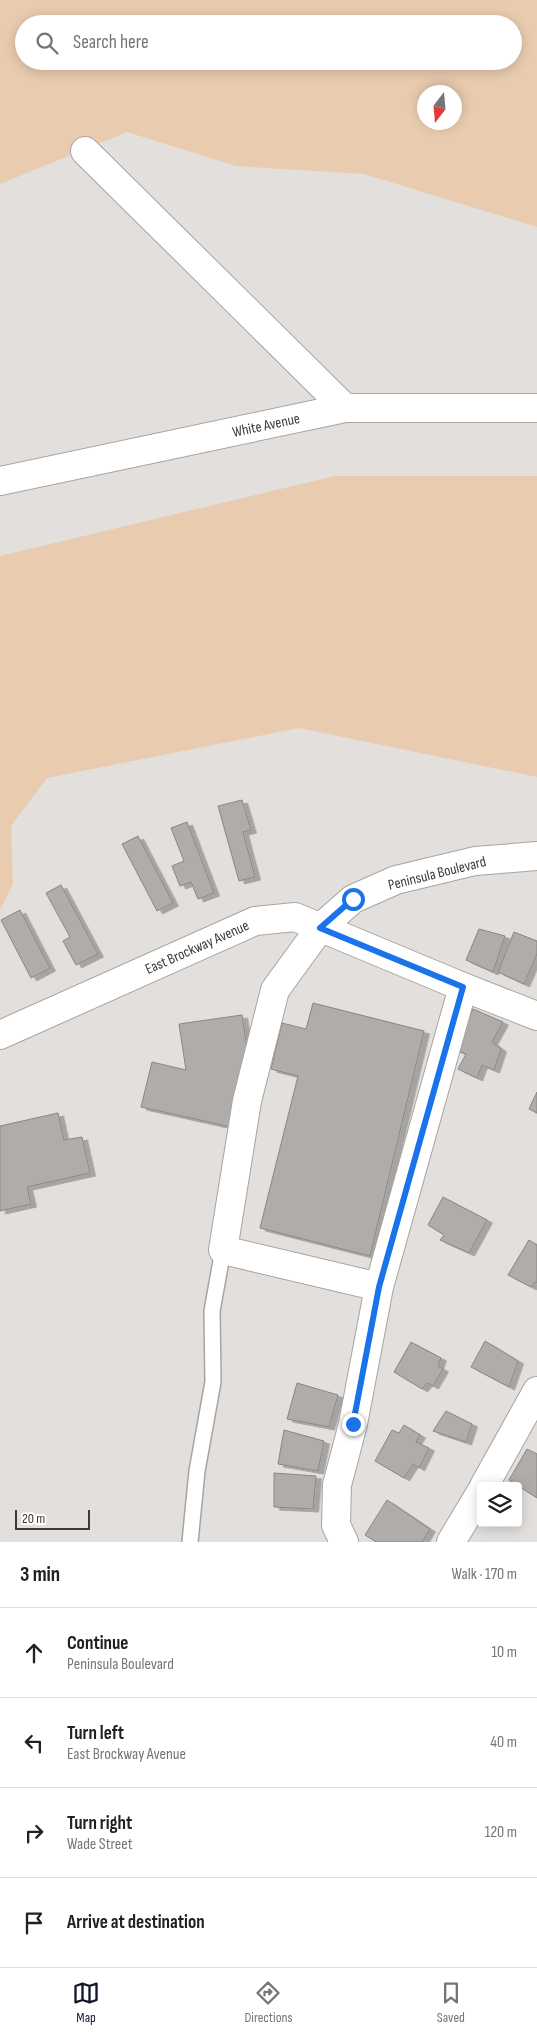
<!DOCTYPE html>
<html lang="en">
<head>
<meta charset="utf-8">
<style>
	:root { --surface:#fff; --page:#f6f6f6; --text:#202124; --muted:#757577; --line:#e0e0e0; --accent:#111827 }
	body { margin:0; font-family:"Sofia Sans Condensed",sans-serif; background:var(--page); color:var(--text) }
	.controls { position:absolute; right:15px; bottom:15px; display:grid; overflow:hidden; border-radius:5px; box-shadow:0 2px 12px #0003 }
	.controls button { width:45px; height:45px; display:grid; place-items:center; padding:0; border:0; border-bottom:1px solid var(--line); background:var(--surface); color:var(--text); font:25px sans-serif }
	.compass { position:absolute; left:417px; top:85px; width:45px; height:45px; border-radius:50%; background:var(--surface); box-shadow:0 2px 12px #0003; rotate:196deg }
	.scale { position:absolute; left:15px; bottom:12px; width:75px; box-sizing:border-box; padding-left:5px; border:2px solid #3c3b3a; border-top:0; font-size:14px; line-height:18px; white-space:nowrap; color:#3c3b3a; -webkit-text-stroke:4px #fff; paint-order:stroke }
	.stop { position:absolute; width:15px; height:15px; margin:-11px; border:4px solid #1a73e8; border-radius:50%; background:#fff }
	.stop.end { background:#1a73e8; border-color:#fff; box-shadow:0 1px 5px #0008 }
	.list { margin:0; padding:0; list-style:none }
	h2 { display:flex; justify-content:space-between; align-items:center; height:65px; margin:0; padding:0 20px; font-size:21px }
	h2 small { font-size:16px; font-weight:400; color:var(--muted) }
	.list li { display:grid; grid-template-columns:32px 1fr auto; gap:15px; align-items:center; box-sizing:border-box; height:90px; padding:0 20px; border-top:1px solid var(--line) }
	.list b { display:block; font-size:19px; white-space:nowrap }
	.list p { margin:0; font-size:16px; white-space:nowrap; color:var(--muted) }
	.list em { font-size:16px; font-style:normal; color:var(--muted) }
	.icon { flex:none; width:28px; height:28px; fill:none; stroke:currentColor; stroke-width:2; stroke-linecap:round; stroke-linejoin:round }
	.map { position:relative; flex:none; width:537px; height:1542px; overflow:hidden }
	.search { position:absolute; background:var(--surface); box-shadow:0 2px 12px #0003; left:15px; right:15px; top:15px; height:55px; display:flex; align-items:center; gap:12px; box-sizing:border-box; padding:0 18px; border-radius:28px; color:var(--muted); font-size:19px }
	.sheet { height:425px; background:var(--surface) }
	nav { display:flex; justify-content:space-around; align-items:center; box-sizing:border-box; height:70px; border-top:1px solid var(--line); background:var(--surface); font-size:14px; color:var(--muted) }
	nav a { display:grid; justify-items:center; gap:2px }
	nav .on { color:var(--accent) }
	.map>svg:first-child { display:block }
	.green { fill:#e9ccaf; fill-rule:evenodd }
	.building { fill:#afacaa; stroke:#898683; filter:url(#shadow) }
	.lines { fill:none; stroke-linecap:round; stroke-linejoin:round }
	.service-casing { stroke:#a7a4a1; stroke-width:18 }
	.minor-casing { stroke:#a7a4a1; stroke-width:30 }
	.service { stroke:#fff; stroke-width:15 }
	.minor { stroke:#fff; stroke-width:28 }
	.route { stroke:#1a73e8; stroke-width:6 }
	.labels { text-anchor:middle; stroke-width:4.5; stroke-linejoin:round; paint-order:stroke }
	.street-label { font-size:15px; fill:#3c3b3a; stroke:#fff }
</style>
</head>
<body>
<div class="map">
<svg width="537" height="1542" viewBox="0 0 537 1542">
	<defs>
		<filter id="shadow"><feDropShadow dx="5.5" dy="3" stdDeviation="0" flood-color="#0004"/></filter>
	</defs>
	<rect width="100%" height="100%" fill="#e2dfdc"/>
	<g class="green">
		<path d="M0 0H537V227L364 174 236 166 127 132 0 184ZM24 24H513V61H24ZM424 92H454V122H424Z"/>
		<path d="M335 476H537V777L299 728 47 778 11 826 13 884 0 910V556Z"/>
	</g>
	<g class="building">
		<path d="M242 800 251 830 243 832 255 877 239 881 218 806Z"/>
		<path d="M187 822 214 893 198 899 191 882 180 886 172 866 184 861 171 828Z"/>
		<path d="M138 836 173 903 157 911 122 844Z"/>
		<path d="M61 885 98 954 76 965 63 941 70 937 46 893Z"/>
		<path d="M20 910 50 968 31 978 1 920Z"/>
		<path d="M479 929 505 936 493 972 466 960Z"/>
		<path d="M514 932 537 941V954L524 984 498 972Z"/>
		<path d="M313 1003 424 1031 370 1256 260 1228 298 1076 271 1069 282 1023 306 1029Z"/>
		<path d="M473 1009 503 1022 492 1042 501 1049 494 1070 482 1065 477 1078 458 1069 466 1054 454 1049Z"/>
		<path d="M242 1015 248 1055 231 1127 141 1107 152 1062 186 1070 179 1024Z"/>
		<path d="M537 1092V1113L529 1109Z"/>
		<path d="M58 1113 64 1140 82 1137 90 1173 27 1187 31 1204 0 1211V1126Z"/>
		<path d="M443 1197 487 1220 469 1253 440 1240 444 1235 428 1225Z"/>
		<path d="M529 1240 537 1245V1283L535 1282 531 1287 508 1275Z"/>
		<path d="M485 1341 518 1361 509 1387 471 1367Z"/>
		<path d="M411 1342 441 1358 438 1366 443 1369 433 1386 427 1383 422 1389 394 1372Z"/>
		<path d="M297 1383 338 1395 329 1427 287 1419Z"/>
		<path d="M446 1411 472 1424 466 1442 433 1431Z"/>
		<path d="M404 1425 420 1435 416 1442 429 1448 419 1468 413 1464 404 1478 375 1461 392 1430 399 1433Z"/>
		<path d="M284 1430 324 1441 318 1471 278 1464Z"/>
		<path d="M527 1449 537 1454V1498L509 1480Z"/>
		<path d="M274 1473 316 1476 313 1509 274 1507Z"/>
		<path d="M387 1500 430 1529 422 1542H376L365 1535Z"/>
	</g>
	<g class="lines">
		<g class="service-casing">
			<path id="service" d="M190 1542 197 1471 213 1382 212 1311 223 1250"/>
		</g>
		<g class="minor-casing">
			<g id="minor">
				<path d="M85 151 345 408"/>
				<path d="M0 481 345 408H537"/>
				<path d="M0 1035 255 921 295 917 463 987 537 1016"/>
				<path d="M379 1287 223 1250 247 1101 275 990 320 928 353 899 396 880 475 861 537 856"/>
				<path d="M484 1486 537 1391"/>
				<path d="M344 1542 336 1525 337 1485 353 1424 379 1287 463 987"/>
				<path d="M451 1542 481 1492"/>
			</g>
		</g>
		<use href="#service" class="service"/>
		<use href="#minor" class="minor"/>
	</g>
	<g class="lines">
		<path class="route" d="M353 1424 379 1287 463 987 320 928 353 899"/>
	</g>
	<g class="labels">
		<g class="street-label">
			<text transform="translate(266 425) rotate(-12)" y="5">White Avenue</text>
			<text transform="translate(437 873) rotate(-14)" y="5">Peninsula Boulevard</text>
			<text transform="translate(197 947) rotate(-24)" y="5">East Brockway Avenue</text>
		</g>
	</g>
</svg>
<div class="controls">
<button><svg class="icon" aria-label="layers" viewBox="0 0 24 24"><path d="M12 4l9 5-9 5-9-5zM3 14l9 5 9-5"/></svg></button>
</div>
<svg class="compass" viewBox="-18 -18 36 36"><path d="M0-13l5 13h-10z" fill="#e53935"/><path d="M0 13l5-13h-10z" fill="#757577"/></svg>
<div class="scale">20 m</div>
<div class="stop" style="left:353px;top:899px"></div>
<div class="stop end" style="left:353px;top:1424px"></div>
<div class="search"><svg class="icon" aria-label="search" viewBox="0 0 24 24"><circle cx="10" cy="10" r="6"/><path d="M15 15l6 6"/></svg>Search here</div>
</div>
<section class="sheet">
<h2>3 min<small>Walk · 170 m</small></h2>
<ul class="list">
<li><svg class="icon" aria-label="ahead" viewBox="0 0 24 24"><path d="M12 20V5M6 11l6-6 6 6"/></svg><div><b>Continue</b><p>Peninsula Boulevard</p></div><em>10 m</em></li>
<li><svg class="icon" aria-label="left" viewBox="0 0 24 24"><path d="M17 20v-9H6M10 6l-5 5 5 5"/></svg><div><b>Turn left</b><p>East Brockway Avenue</p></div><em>40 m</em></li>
<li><svg class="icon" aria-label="right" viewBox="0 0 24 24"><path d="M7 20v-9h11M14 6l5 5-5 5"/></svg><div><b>Turn right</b><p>Wade Street</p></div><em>120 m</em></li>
<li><svg class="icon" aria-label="arrive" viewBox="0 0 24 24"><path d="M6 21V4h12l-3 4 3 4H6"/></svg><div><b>Arrive at destination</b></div></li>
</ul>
</section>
<nav>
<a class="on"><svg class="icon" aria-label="map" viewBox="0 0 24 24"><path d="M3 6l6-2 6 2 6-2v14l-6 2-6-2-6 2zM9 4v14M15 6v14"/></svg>Map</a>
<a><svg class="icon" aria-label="directions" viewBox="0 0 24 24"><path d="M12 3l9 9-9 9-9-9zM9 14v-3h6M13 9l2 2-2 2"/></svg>Directions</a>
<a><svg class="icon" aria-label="saved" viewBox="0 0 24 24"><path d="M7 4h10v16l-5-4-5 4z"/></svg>Saved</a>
</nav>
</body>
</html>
